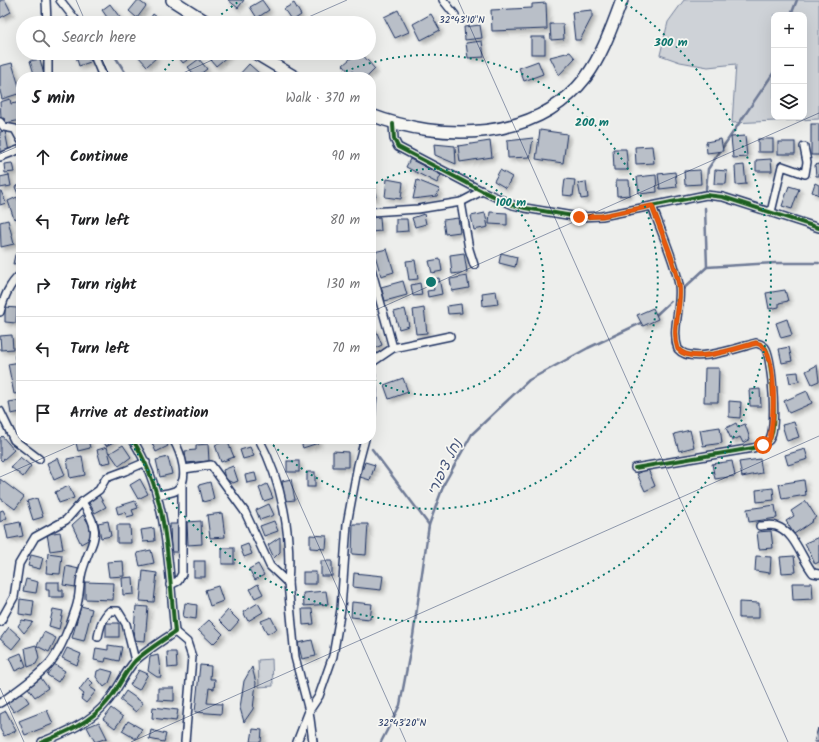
<!DOCTYPE html>
<html lang="en">
<head>
<meta charset="utf-8">
<style>
	:root { --surface:#fff; --page:#f6f6f6; --text:#202124; --muted:#757577; --line:#e0e0e0 }
	body { margin:0; font-family:Kalam,"Playpen Sans Hebrew",sans-serif; background:var(--page); color:var(--text) }
	.controls { position:absolute; right:12px; top:12px; display:grid; overflow:hidden; border-radius:8px; box-shadow:0 4px 16px #0002 }
	.controls button { width:36px; height:36px; display:grid; place-items:center; padding:0; border:0; border-bottom:1px solid var(--line); background:var(--surface); color:var(--text); font:20px sans-serif }
	.stop { position:absolute; width:12px; height:12px; margin:-9px; border:3px solid #ea580c; border-radius:50%; background:#fff }
	.stop.end { background:#ea580c; border-color:#fff; box-shadow:0 1px 4px #0008 }
	.list { margin:0; padding:0; list-style:none }
	h2 { display:flex; justify-content:space-between; align-items:center; height:52px; margin:0; padding:0 16px; font-size:17px }
	h2 small { font-size:13px; font-weight:400; color:var(--muted) }
	.list li { display:grid; grid-template-columns:26px 1fr auto; gap:12px; align-items:center; box-sizing:border-box; height:64px; padding:0 16px; border-top:1px solid var(--line) }
	.list b { display:block; font-size:15px; white-space:nowrap }
	.list em { font-size:13px; font-style:normal; color:var(--muted) }
	.icon { flex:none; width:22px; height:22px; fill:none; stroke:currentColor; stroke-width:2; stroke-linecap:round; stroke-linejoin:round }
	.map { position:relative; flex:none; width:819px; height:742px; overflow:hidden }
	.search { position:absolute; background:var(--surface); box-shadow:0 4px 16px #0002; left:16px; top:16px; width:360px; height:44px; display:flex; align-items:center; gap:10px; box-sizing:border-box; padding:0 14px; border-radius:22px; color:var(--muted); font-size:15px }
	.panel { position:absolute; background:var(--surface); box-shadow:0 4px 16px #0002; left:16px; top:72px; width:360px; height:372px; border-radius:16px }
	.map>svg:first-child { display:block }
	.grass { fill:#ced2d7; stroke:#74809a; fill-rule:evenodd }
	.lines { fill:none; stroke-linecap:round; stroke-linejoin:round }
	.stream { stroke:#6e7a96; stroke-width:2.5 }
	.building { fill:#b9bfc8; stroke:#1b2f5e; filter:url(#shadow) }
	.minor-casing { stroke:#1b2f5e; stroke-width:10 }
	.primary-casing { stroke:#1b2f5e; stroke-width:14 }
	.minor { stroke:#f6f6f2; stroke-width:7 }
	.primary { stroke:#f6f6f2; stroke-width:11 }
	.cycleway-casing { stroke:#f6f6f2; stroke-width:6 }
	.cycleway { stroke:#1b5e20; stroke-width:4 }
	.route { stroke:#ea580c; stroke-width:5 }
	.ticks { fill:none; stroke:#1b2f5e; stroke-width:1; stroke-opacity:0.45 }
	.ring { fill:none; stroke:#0f766e; stroke-width:2; stroke-dasharray:2 4 }
	.labels { text-anchor:middle; stroke-width:3.5; stroke-linejoin:round; paint-order:stroke }
	.water-label { font-size:14px; font-style:italic; fill:#44547a; stroke:#f6f6f2 }
	.ticks-label { font-size:10px; text-anchor:middle; fill:#1b2f5e; stroke:#f6f6f2; stroke-width:3.5; stroke-linejoin:round; paint-order:stroke }
	.centre { fill:#0f766e; stroke:#f6f6f2; stroke-width:2 }
	.ring-label { font-size:12px; text-anchor:middle; font-weight:bold; fill:#0f766e; stroke:#f6f6f2; stroke-width:3.5; stroke-linejoin:round; paint-order:stroke }
</style>
</head>
<body>
<div class="map">
<svg width="819" height="742" viewBox="0 0 819 742">
	<defs>
		<filter id="shadow"><feDropShadow dx="3" dy="3" stdDeviation="2" flood-color="#0004"/></filter>
	</defs>
	<rect width="100%" height="100%" fill="#edeeec"/>
	<filter id="ink" filterUnits="userSpaceOnUse"><feTurbulence type="fractalNoise" baseFrequency=".025" numOctaves="2"/><feDisplacementMap in="SourceGraphic" scale="8" xChannelSelector="R" yChannelSelector="G"/><feConvolveMatrix kernelMatrix="1 2 1 2 8 2 1 2 1" color-interpolation-filters="sRGB"/></filter>
	<g filter="url(#ink)">
		<g class="grass">
			<path d="M684 0H819V119L732 123 736 64 708 67 680 62 660 55 668 22ZM774 15H804V117H774Z"/>
			<path d="M272 659 273 686 259 687 258 660Z"/>
		</g>
		<g class="lines">
			<g class="stream">
				<path d="M791 15 797 0"/>
				<path d="M113 53 128 77"/>
				<path d="M706 189 708 169 774 72"/>
				<path d="M705 208 707 267"/>
				<path d="M681 291 707 267 775 263H819"/>
				<path d="M655 316 671 301"/>
				<path d="M372 449 429 525"/>
				<path d="M381 742 400 705 413 636 429 525 444 484 472 434 529 380 588 348 643 322"/>
			</g>
		</g>
		<g class="building">
			<path d="M0 0H5L11 12 0 18Z"/>
			<path d="M138 0 146 6 137 18 129 11Z"/>
			<path d="M228 0H244L238 8Z"/>
			<path d="M262 0 269 10 257 18 250 7Z"/>
			<path d="M294 3 301 15 292 21 284 9Z"/>
			<path d="M546 3 547 29 492 31 491 10 532 8V4Z"/>
			<path d="M110 4 121 19 116 23H111L102 10Z"/>
			<path d="M398 10 409 32 395 38 384 17Z"/>
			<path d="M592 10V17L580 40H575L572 12Z"/>
			<path d="M153 14 165 23H147Z"/>
			<path d="M431 14 440 30 421 40 413 24Z"/>
			<path d="M550 24H563L564 39 551 40Z"/>
			<path d="M480 25 482 38 465 40 464 27Z"/>
			<rect x="531" y="37" width="14" height="17"/>
			<path d="M482 41 484 57 468 58 466 43Z"/>
			<path d="M570 52 575 58 559 75 550 57Z"/>
			<path d="M75 53H86L90 62 79 66Z"/>
			<path d="M139 53H152L156 58 147 66 137 55Z"/>
			<path d="M175 53H192L194 55 183 63Z"/>
			<path d="M209 53H228L229 55 216 66 207 55Z"/>
			<path d="M357 53H361L375 69 367 77H360L359 75 357 77 352 71 350 73 343 65Z"/>
			<path d="M40 59 44 75 35 77 30 61Z"/>
			<path d="M199 59 207 69 196 77 188 67Z"/>
			<path d="M538 61 543 74 524 81 519 68Z"/>
			<path d="M12 63 21 93 2 99 0 91V66Z"/>
			<path d="M249 64 260 74 257 77H237Z"/>
			<path d="M10 99 11 104 21 102V120L6 123 4 118 1 119 0 102Z"/>
			<rect x="811" y="124" width="8" height="31"/>
			<path d="M540 130 567 134 563 163 536 159Z"/>
			<path d="M5 131 9 152 0 153V132Z"/>
			<path d="M745 136 747 157 733 158 731 137Z"/>
			<path d="M533 138 530 157 508 158 507 141Z"/>
			<path d="M721 139 723 151 707 153 706 142Z"/>
			<rect x="758" y="139" width="15" height="13"/>
			<path d="M490 141 492 157 460 162 458 146Z"/>
			<rect x="778" y="142" width="17" height="12"/>
			<path d="M434 144 455 146 456 164 435 155Z"/>
			<path d="M652 146 654 163 636 164 635 147Z"/>
			<path d="M613 149H626L628 170H614Z"/>
			<path d="M410 159 441 175 437 183 406 167Z"/>
			<path d="M771 159 772 171H756V160Z"/>
			<path d="M12 163 14 172 5 173 4 164Z"/>
			<path d="M819 164V176H816L815 165Z"/>
			<path d="M744 165 746 184 736 185 735 166Z"/>
			<path d="M500 170 512 177 506 188 494 181Z"/>
			<path d="M700 170 701 184 685 185 684 171Z"/>
			<path d="M715 170 727 171 726 184H714Z"/>
			<path d="M675 172 677 187 660 189 658 174Z"/>
			<path d="M9 175 11 186 0 188V177Z"/>
			<path d="M656 175 657 192 639 194 637 177Z"/>
			<path d="M387 179 403 182 401 199 385 197Z"/>
			<path d="M565 179 575 180 573 196 563 195Z"/>
			<path d="M417 180 439 189 437 196 413 199Z"/>
			<path d="M616 180H629L630 195 617 196Z"/>
			<path d="M372 182 376 197 371 199V183Z"/>
			<path d="M586 182 588 198 581 199 578 183Z"/>
			<path d="M815 183 819 185V195L812 192Z"/>
			<path d="M21 184V195L19 196 15 187Z"/>
			<path d="M789 186 799 189 792 209 782 206Z"/>
			<path d="M0 191H1L6 203 0 205Z"/>
			<path d="M17 197 21 208V217L14 219 8 201Z"/>
			<path d="M490 212 507 213V225L489 224Z"/>
			<path d="M485 213 488 227 474 230 471 216Z"/>
			<path d="M424 214 426 224 415 227 412 218Z"/>
			<path d="M380 217 381 231 371 232V218Z"/>
			<path d="M458 218 460 232 445 234 443 220Z"/>
			<path d="M396 219H407L408 231 396 232Z"/>
			<path d="M8 220 14 244 1 247 0 222Z"/>
			<path d="M20 249 21 263 13 264 15 255Z"/>
			<path d="M387 249 394 272 381 276 374 252Z"/>
			<path d="M464 253 467 272 452 274 450 255Z"/>
			<path d="M501 253 517 257 515 267 499 263Z"/>
			<path d="M440 259 442 271 432 273 429 261Z"/>
			<path d="M415 260 418 279 409 280 406 261Z"/>
			<path d="M467 276 469 288 452 291 450 279Z"/>
			<path d="M439 278 442 294 428 297 427 291 434 290 432 279Z"/>
			<path d="M403 281 407 295 385 301 381 287Z"/>
			<path d="M420 283 422 295 413 296 411 285Z"/>
			<path d="M785 290 788 301 779 303V307L769 309 766 293Z"/>
			<path d="M496 291 498 304 483 306 482 293Z"/>
			<path d="M461 304 462 313 448 314 447 306Z"/>
			<path d="M5 307 17 308 16 323 5 322Z"/>
			<path d="M424 308 427 333 416 334 413 310Z"/>
			<path d="M653 308 658 319 643 326 637 315Z"/>
			<path d="M405 309 409 326 399 329 394 312Z"/>
			<path d="M787 319 792 335 781 338 776 323Z"/>
			<path d="M375 328 382 345 371 350V330Z"/>
			<path d="M12 335 13 349 1 350 0 336Z"/>
			<path d="M789 347 792 361 782 363 779 349Z"/>
			<path d="M20 362 21 393 14 394 8 364Z"/>
			<path d="M817 365 819 381 812 384 806 371Z"/>
			<path d="M705 368H719L718 402H704Z"/>
			<path d="M798 372 799 381 790 383 788 373Z"/>
			<path d="M403 378 408 392 389 399 384 385Z"/>
			<path d="M760 389 761 406H750L749 390Z"/>
			<path d="M807 391 812 403 789 413 784 401Z"/>
			<path d="M21 400V412L11 414 9 402Z"/>
			<path d="M729 401 741 402 740 418 729 417Z"/>
			<path d="M794 422 799 437 787 441 782 425Z"/>
			<path d="M736 423 738 427 745 424 750 439 743 443 740 437 732 441 726 428Z"/>
			<path d="M720 427 722 443 703 446 700 430Z"/>
			<path d="M690 430 694 447 679 451 674 434Z"/>
			<path d="M2 436 14 450 2 461 0 459V438Z"/>
			<path d="M75 439H88L90 448 78 451Z"/>
			<path d="M102 439H119L106 446Z"/>
			<path d="M150 439H164L168 446 156 452Z"/>
			<path d="M300 439H317L318 443 303 448Z"/>
			<path d="M227 440 234 457 221 462 215 445Z"/>
			<path d="M208 444 209 461 186 463 185 451 196 450V445Z"/>
			<path d="M123 445 131 457 119 466 110 453Z"/>
			<path d="M107 447 111 462 101 464 97 450Z"/>
			<path d="M250 447 254 456 243 459 240 450Z"/>
			<path d="M805 449 808 459 788 465 785 455Z"/>
			<path d="M333 451 348 452V467H333Z"/>
			<path d="M82 456 85 475 70 478 67 459Z"/>
			<path d="M20 457 31 466 23 477 11 467Z"/>
			<path d="M168 457 172 474 160 477 156 460Z"/>
			<path d="M58 458 65 475 54 480 47 463Z"/>
			<path d="M760 459 762 473 742 477 739 462Z"/>
			<rect x="287" y="461" width="12" height="11"/>
			<path d="M732 461 735 476 715 479 712 464Z"/>
			<path d="M365 462 375 465 370 480 360 477Z"/>
			<path d="M233 466 238 481 233 483 225 479 223 470Z"/>
			<path d="M648 469 655 486 645 491 637 474Z"/>
			<rect x="307" y="472" width="8" height="15"/>
			<path d="M255 473 257 481 247 483 245 475Z"/>
			<path d="M0 479 24 497 15 509 0 498Z"/>
			<path d="M140 479 148 494 138 499 130 485Z"/>
			<path d="M291 479 295 500 285 501 282 481Z"/>
			<path d="M804 480 806 495 782 499 779 484Z"/>
			<path d="M210 482 214 499 203 502 199 485Z"/>
			<path d="M267 484 273 498 264 501 259 488Z"/>
			<path d="M69 486 74 498 59 503 55 492Z"/>
			<path d="M773 488 774 500 757 502 756 490Z"/>
			<path d="M99 495 106 507 95 513 88 501Z"/>
			<path d="M37 498 43 517 33 520 27 501Z"/>
			<path d="M135 501 138 508 132 510 134 515 127 517 125 512 118 514 116 507Z"/>
			<path d="M806 501 816 517 812 520 813 521 794 534 786 521 794 516 791 511Z"/>
			<path d="M269 504 274 515 260 520 256 510Z"/>
			<path d="M775 505 777 518 749 522 747 509Z"/>
			<path d="M3 510 7 518 0 522V511Z"/>
			<path d="M222 513 225 537 210 538 207 515Z"/>
			<path d="M83 515 89 524 91 534 88 540 81 544 72 525Z"/>
			<path d="M108 521 111 536 101 538 98 523Z"/>
			<path d="M201 521 202 544 188 545 187 522Z"/>
			<path d="M274 521 278 531 264 536 260 526Z"/>
			<path d="M20 522 23 536 8 539 5 525Z"/>
			<path d="M170 524H178L179 552H171Z"/>
			<path d="M353 524H368L366 555 352 554Z"/>
			<path d="M117 525H130L131 543H117Z"/>
			<path d="M154 528 155 541 143 542 141 530Z"/>
			<path d="M771 531 773 548 759 549 757 532Z"/>
			<path d="M60 532 63 549 50 551 47 534Z"/>
			<path d="M310 535 327 536 326 549 310 548Z"/>
			<path d="M280 537V552L274 558 268 545Z"/>
			<path d="M819 537V562L815 564 805 543Z"/>
			<path d="M248 544 252 554 244 557 240 547Z"/>
			<rect x="222" y="548" width="12" height="16"/>
			<path d="M151 550 154 563 140 566 137 553Z"/>
			<path d="M48 553 62 555 60 574 46 573Z"/>
			<path d="M31 555 43 558 40 569 28 566Z"/>
			<path d="M756 556 771 557 770 573 755 571Z"/>
			<path d="M794 556 796 572 782 573 780 557Z"/>
			<path d="M123 561 124 576 109 577 107 562Z"/>
			<rect x="194" y="561" width="11" height="16"/>
			<rect x="321" y="561" width="11" height="15"/>
			<path d="M258 564 264 575 255 580 249 569Z"/>
			<path d="M66 566 79 569 76 587 63 585Z"/>
			<path d="M143 571 157 573 154 602 140 601Z"/>
			<rect x="303" y="572" width="13" height="12"/>
			<path d="M354 573 383 576 381 590 353 587Z"/>
			<path d="M133 577 134 594 123 595 122 578Z"/>
			<path d="M26 579 38 582 36 593 23 591Z"/>
			<path d="M46 582H59V590H63V597H49V590H46Z"/>
			<path d="M85 582 114 583 113 600 85 599Z"/>
			<path d="M792 583H812L813 599 793 600Z"/>
			<path d="M258 584 263 594 255 598 250 589Z"/>
			<path d="M218 586 223 601 210 606 205 590Z"/>
			<path d="M326 591 328 604 304 606 303 593Z"/>
			<path d="M20 599 34 601 32 616 19 614Z"/>
			<path d="M352 602 372 604 370 619 351 617Z"/>
			<path d="M739 602 759 603V618H739Z"/>
			<path d="M185 603 197 605 196 619 183 617Z"/>
			<path d="M258 603 263 612 248 621 243 612Z"/>
			<path d="M81 606 92 609 84 641 72 638Z"/>
			<path d="M136 606 148 607 145 641 133 640Z"/>
			<path d="M53 609 63 611 59 629 49 626Z"/>
			<path d="M302 609H312L314 624 303 625Z"/>
			<path d="M228 610 239 621 230 631 219 620Z"/>
			<path d="M271 617 277 629 267 634 261 621Z"/>
			<path d="M22 620 33 622 24 633 18 626Z"/>
			<path d="M209 620 223 634 213 644 198 630Z"/>
			<rect x="106" y="623" width="13" height="14"/>
			<path d="M9 627 21 638 12 649 0 639Z"/>
			<path d="M44 632 56 638 49 652 37 646Z"/>
			<path d="M312 640 316 656 302 659 298 643Z"/>
			<path d="M36 645 39 658 36 664 28 667 25 648Z"/>
			<path d="M108 645 122 647 119 661 106 658 105 662 94 660 96 648 108 650Z"/>
			<path d="M67 648 81 654 77 665 62 658Z"/>
			<path d="M167 652H176L177 667 168 668Z"/>
			<path d="M21 653 26 666 15 671 9 658Z"/>
			<path d="M158 655 161 677H157L148 671 150 657Z"/>
			<path d="M54 664 65 671 58 682 47 675Z"/>
			<path d="M200 665 211 666 210 679H215L214 689 209 688 207 703 222 704 221 714 195 712Z"/>
			<path d="M252 667 256 683 253 709 244 722 240 708 244 681Z"/>
			<path d="M102 669 113 672 109 683 104 687 96 677 97 671Z"/>
			<path d="M139 670 148 674 139 690 130 685Z"/>
			<path d="M41 678 48 688 35 697 28 688Z"/>
			<path d="M88 678 93 683 90 687 96 691 86 703 81 699 84 694 79 690Z"/>
			<path d="M158 688H174V701L158 700Z"/>
			<path d="M126 691 143 703 136 712 120 700Z"/>
			<path d="M22 692 29 702 14 712 7 702Z"/>
			<path d="M153 707 178 710 176 721 152 718Z"/>
			<path d="M111 708 123 717 115 728 103 719Z"/>
			<path d="M47 710 53 724 25 735 19 721Z"/>
			<path d="M6 711 16 731 4 736 0 729V714Z"/>
			<path d="M128 721 142 729 136 739 122 731Z"/>
			<path d="M99 722 107 738 95 742 87 727Z"/>
			<path d="M818 728 819 742H814Z"/>
			<path d="M253 729 262 730 261 742H251Z"/>
			<path d="M151 730 166 734 164 742 149 739Z"/>
		</g>
		<g class="lines">
			<g class="minor-casing">
				<g id="minor">
					<path d="M46 0 47 23"/>
					<path d="M60 0 78 23"/>
					<path d="M443 0 455 15"/>
					<path d="M93 53 103 77"/>
					<path d="M48 77V53"/>
					<path d="M0 122 4 127 15 129 21 140"/>
					<path d="M393 124 394 139 398 147 482 191 513 205 525 208 579 217 602 216 706 195 723 197 819 228"/>
					<path d="M0 157 21 149"/>
					<path d="M461 202 469 249 474 265"/>
					<path d="M371 212 418 209 461 202 482 191"/>
					<path d="M771 212 782 166 805 174 807 162 804 147"/>
					<path d="M371 268 393 348"/>
					<path d="M0 312C4 298 9 284 21 274"/>
					<path d="M19 357H21"/>
					<path d="M371 363 393 348 450 336"/>
					<path d="M371 373 373 391 371 417"/>
					<path d="M0 411 14 440 39 459"/>
					<path d="M259 439C282 482 292 535 288 583"/>
					<path d="M635 468 753 448C759 446 764 445 769 440 778 429 772 362 766 349 763 344 760 344 756 343 737 348 691 365 678 349 671 329 682 306 679 285 675 261 660 229 652 206"/>
					<path d="M184 469 211 465 245 512 270 566 288 583 295 657 309 711 297 742"/>
					<path d="M157 495C163 494 170 493 175 491 192 481 180 451 173 439"/>
					<path d="M760 526C764 526 771 524 776 526 795 532 801 558 813 573L819 574"/>
					<path d="M170 585 178 581 182 574V482"/>
					<path d="M0 622 14 597 19 564 35 537 66 520 82 502 99 490 106 478 125 471 146 462"/>
					<path d="M175 632 187 642 192 657 185 742"/>
					<path d="M98 637C100 627 102 618 110 611H118L126 624 135 661"/>
					<path d="M0 703C17 691 35 679 50 663 60 651 71 624 76 608 80 597 79 584 82 572 91 538 105 537 82 502"/>
					<path d="M42 742C65 733 91 722 107 702 118 690 124 673 135 661 147 650 162 641 175 632 168 568 169 494 132 439"/>
					<path d="M313 742 309 711 319 696 333 656 341 609 347 524 358 465 365 439"/>
				</g>
			</g>
			<g class="primary-casing">
				<g id="primary">
					<path d="M172 0 208 23"/>
					<path d="M255 53 295 77"/>
					<path d="M371 115C441 142 536 142 586 77 603 54 612 26 622 0"/>
				</g>
			</g>
			<use href="#minor" class="minor"/>
			<use href="#primary" class="primary"/>
			<g class="cycleway-casing">
				<g id="cycleway">
					<path d="M393 124 394 139 398 147 482 191 513 205 525 208 579 217 602 216 706 195 723 197 819 228"/>
					<path d="M635 468 753 448C759 446 764 445 769 440 778 429 772 362 766 349 763 344 760 344 756 343 737 348 691 365 678 349 671 329 682 306 679 285 675 261 660 229 652 206"/>
					<path d="M42 742C65 733 91 722 107 702 118 690 124 673 135 661 147 650 162 641 175 632 168 568 169 494 132 439"/>
				</g>
			</g>
			<use href="#cycleway" class="cycleway"/>
		</g>
	</g>
	<g class="lines" filter="url(#ink)">
		<path class="route" d="M579 217 602 216 652 206C660 229 675 261 679 285 682 306 671 329 678 349 691 365 737 348 756 343 780 347 773 420 770 438L763 445"/>
	</g>
	<path class="ticks" d="M76 0 86 23M458 0 788 742M295 23 347 0M99 53 110 77M174 77 228 53M0 154 21 145M371 312 819 113M271 439 406 742M0 477 86 439M0 688 24 742M131 742 819 436"/>
	<g class="ring">
		<path d="M371 186A113 113 0 1 1 371 378"/>
		<path d="M335 76A227 227 0 1 1 268 440"/>
		<path d="M161 75A340 340 0 0 1 178 54M212 22A340 340 0 0 1 241 0M621 0A340 340 0 1 1 131 442"/>
	</g>
	<g class="labels">
		<g class="water-label">
			<text transform="translate(444 467) rotate(-64)" y="5">נחל ציפורי</text>
		</g>
	</g>
	<g class="ticks-label">
		<text x="462" y="23">32°43'10"N</text>
		<text x="402" y="726">32°43'20"N</text>
	</g>
	<circle cx="431" cy="282" r="6" class="centre"/>
	<g class="ring-label">
		<text x="671" y="46">300 m</text>
		<text x="592" y="126">200 m</text>
		<text x="511" y="206">100 m</text>
	</g>
</svg>
<div class="controls">
<button>+</button>
<button>−</button>
<button><svg class="icon" aria-label="layers" viewBox="0 0 24 24"><path d="M12 4l9 5-9 5-9-5zM3 14l9 5 9-5"/></svg></button>
</div>
<div class="stop" style="left:763px;top:445px"></div>
<div class="stop end" style="left:579px;top:217px"></div>
<div class="search"><svg class="icon" aria-label="search" viewBox="0 0 24 24"><circle cx="10" cy="10" r="6"/><path d="M15 15l6 6"/></svg>Search here</div>
<section class="panel">
<h2>5 min<small>Walk · 370 m</small></h2>
<ul class="list">
<li><svg class="icon" aria-label="ahead" viewBox="0 0 24 24"><path d="M12 20V5M6 11l6-6 6 6"/></svg><div><b>Continue</b></div><em>90 m</em></li>
<li><svg class="icon" aria-label="left" viewBox="0 0 24 24"><path d="M17 20v-9H6M10 6l-5 5 5 5"/></svg><div><b>Turn left</b></div><em>80 m</em></li>
<li><svg class="icon" aria-label="right" viewBox="0 0 24 24"><path d="M7 20v-9h11M14 6l5 5-5 5"/></svg><div><b>Turn right</b></div><em>130 m</em></li>
<li><svg class="icon" aria-label="left" viewBox="0 0 24 24"><path d="M17 20v-9H6M10 6l-5 5 5 5"/></svg><div><b>Turn left</b></div><em>70 m</em></li>
<li><svg class="icon" aria-label="arrive" viewBox="0 0 24 24"><path d="M6 21V4h12l-3 4 3 4H6"/></svg><div><b>Arrive at destination</b></div></li>
</ul>
</section>
</div>
</body>
</html>
